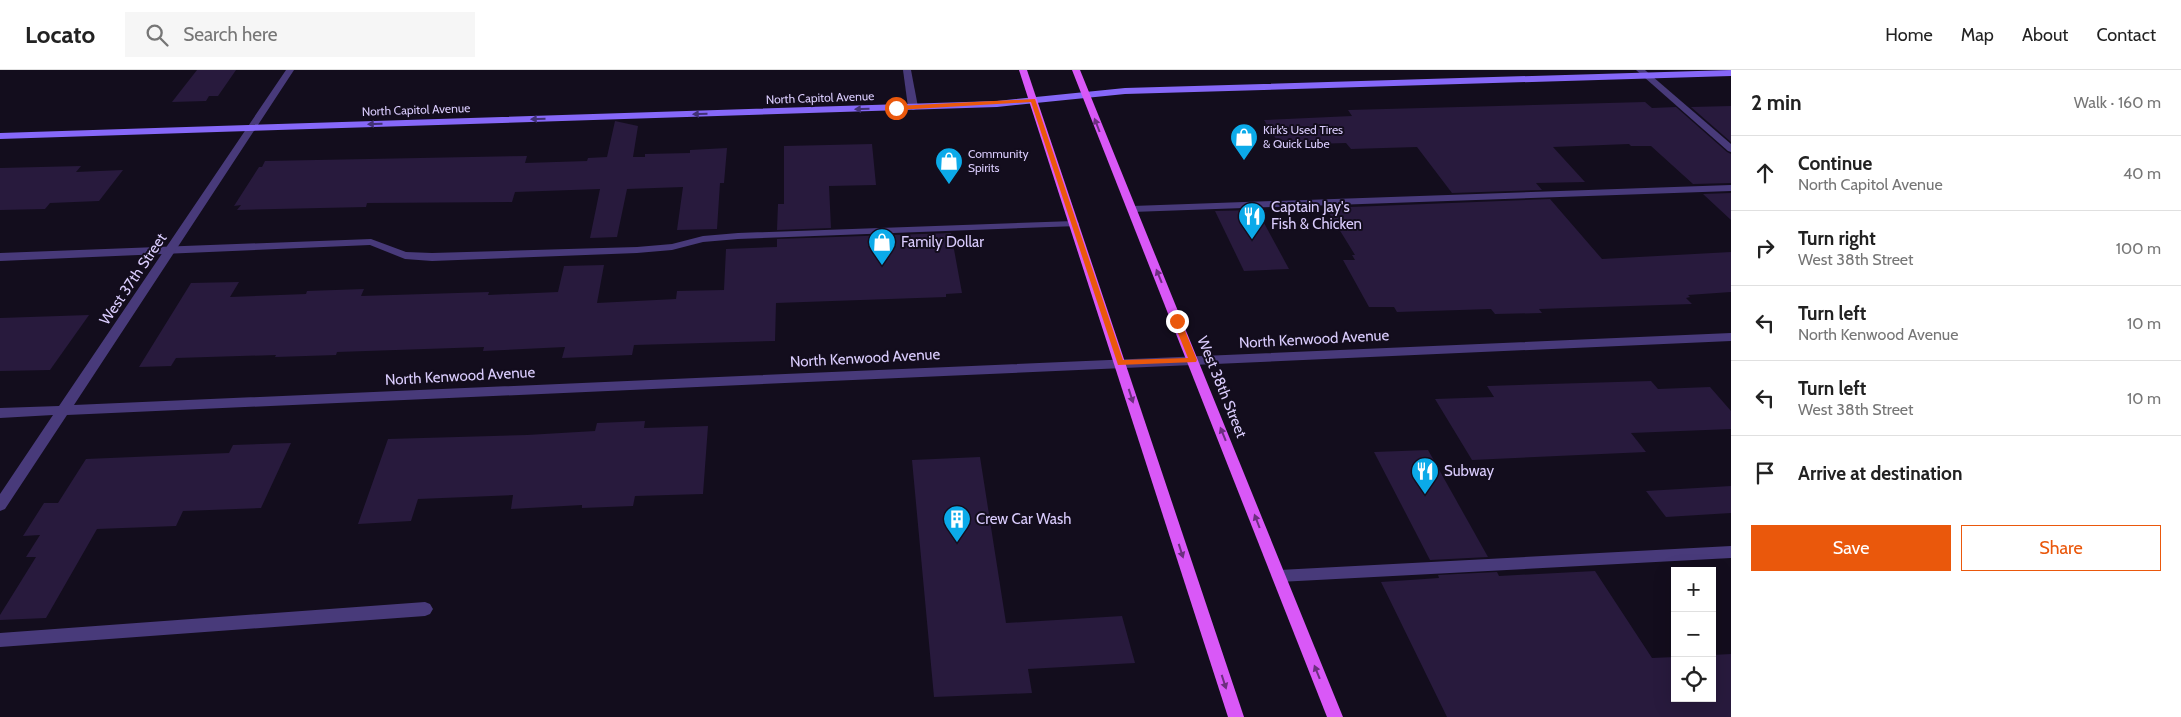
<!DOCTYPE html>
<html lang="en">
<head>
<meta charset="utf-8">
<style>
	:root { --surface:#fff; --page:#f6f6f6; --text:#222; --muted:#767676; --line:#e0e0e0; --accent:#ea580c }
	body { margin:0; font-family:Cabin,sans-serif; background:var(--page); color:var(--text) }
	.controls { position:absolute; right:15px; bottom:15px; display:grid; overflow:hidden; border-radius:0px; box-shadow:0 5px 20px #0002 }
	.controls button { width:45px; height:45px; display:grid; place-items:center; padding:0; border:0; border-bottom:1px solid var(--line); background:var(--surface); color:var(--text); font:25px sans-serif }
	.stop { position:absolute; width:15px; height:15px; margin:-11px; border:4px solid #ea580c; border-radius:50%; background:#fff }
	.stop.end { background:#ea580c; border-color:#fff; box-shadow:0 1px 5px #0008 }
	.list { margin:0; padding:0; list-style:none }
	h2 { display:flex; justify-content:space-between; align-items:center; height:65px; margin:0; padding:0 20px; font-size:21px }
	h2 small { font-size:16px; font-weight:400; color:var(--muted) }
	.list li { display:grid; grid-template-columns:32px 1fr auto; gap:15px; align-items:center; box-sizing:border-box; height:75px; padding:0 20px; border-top:1px solid var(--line) }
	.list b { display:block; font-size:19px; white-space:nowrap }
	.list p { margin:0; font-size:16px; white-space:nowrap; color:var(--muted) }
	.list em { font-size:16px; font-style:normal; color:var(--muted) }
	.actions { display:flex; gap:10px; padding:15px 20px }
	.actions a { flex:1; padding:11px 0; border:1px solid var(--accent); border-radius:0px; text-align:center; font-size:18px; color:var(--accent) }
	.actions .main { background:var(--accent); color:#fff }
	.icon { flex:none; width:28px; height:28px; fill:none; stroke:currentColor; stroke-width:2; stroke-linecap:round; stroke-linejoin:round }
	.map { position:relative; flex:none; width:1731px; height:647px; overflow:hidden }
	header { display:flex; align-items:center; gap:30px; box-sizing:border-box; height:70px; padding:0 25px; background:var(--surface); border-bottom:1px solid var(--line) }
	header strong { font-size:24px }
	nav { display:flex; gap:28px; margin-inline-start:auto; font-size:18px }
	.search { width:350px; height:45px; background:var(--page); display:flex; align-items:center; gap:12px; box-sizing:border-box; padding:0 18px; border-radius:0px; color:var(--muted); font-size:19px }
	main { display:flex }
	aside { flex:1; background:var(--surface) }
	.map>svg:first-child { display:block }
	.building { fill:#281a3d }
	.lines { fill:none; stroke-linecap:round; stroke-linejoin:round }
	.service { fill:#483a7a; fill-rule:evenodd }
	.minor { fill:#483a7a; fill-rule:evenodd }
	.secondary { fill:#8668f8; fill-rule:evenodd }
	.primary { fill:#d958f7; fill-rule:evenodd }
	.oneway { fill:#413175 }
	.oneway2 { fill:#6c2f7f }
	.route { fill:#ea580c }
	.labels { text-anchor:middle; stroke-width:4; stroke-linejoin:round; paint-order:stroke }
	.far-street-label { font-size:12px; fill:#daccfd; stroke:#130d1d }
	.far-poi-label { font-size:12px; fill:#daccfd; stroke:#130d1d; text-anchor:start }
	.poi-label { font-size:15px; fill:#daccfd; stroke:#130d1d; text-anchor:start }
	.street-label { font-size:15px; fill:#daccfd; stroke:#130d1d }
</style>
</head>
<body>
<header>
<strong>Locato</strong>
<div class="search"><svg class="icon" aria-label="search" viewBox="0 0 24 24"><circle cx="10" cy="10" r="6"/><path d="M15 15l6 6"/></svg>Search here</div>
<nav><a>Home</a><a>Map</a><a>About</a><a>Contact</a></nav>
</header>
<main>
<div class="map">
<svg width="1731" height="647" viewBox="0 0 1731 647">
	<rect width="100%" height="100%" fill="#130d1d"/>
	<g class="building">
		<path d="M197 0H236L218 26H209L206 31 172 32Z"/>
		<path d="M1645 32 1652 38 1676 37 1727 82 1731 84V113L1693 114 1651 76H1631L1629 74 1553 77 1585 112 1536 113 1542 120 1452 123 1417 77 1351 79 1346 73 1280 75 1264 50 1352 46 1348 40Z"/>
		<path d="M1731 36V72L1691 37Z"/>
		<path d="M615 51 638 56 633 87H645V84L690 83V80L727 78 724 113H720L717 159 677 160 683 117 627 119 617 167 590 168 600 119 515 122 512 132 367 133 366 137 237 140 241 135 234 136 259 97H262L265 91 527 86 525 93 587 91 588 88 607 87Z"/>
		<path d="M872 74 876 115 829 116 831 158 777 160 778 134H784V76Z"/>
		<path d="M81 96 76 102 123 100 99 131 50 133 45 139 0 140V98Z"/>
		<path d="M1731 123V150L1703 124Z"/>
		<path d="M1550 129 1602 189 1731 182V222L1688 225 1690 227 1686 228 1692 234 1539 239 1542 243 1495 244 1491 239 1397 242 1394 237H1369L1343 190H1355L1352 185H1355L1326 138Z"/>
		<path d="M1257 140 1289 199 1244 201 1215 141Z"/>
		<path d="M951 163 962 223 946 224V227L776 233 775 271 634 275 632 285 562 288 565 277 483 281 484 277 337 282 336 285 275 287 276 285 176 288 171 296 139 297 191 213 239 212 230 227 306 224 307 221 364 219 361 226 489 222 488 225 558 222 564 196 604 195 597 233 676 229 677 221 724 220 726 179 777 177V169Z"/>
		<path d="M89 245 50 300 0 301V248Z"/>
		<path d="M1651 311 1658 319 1710 317 1731 341V359L1631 363 1646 382 1472 390 1435 329 1494 327 1487 316Z"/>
		<path d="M645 351 644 358 708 356 703 424 635 426 633 436 582 438V435L511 439 513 425 418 429 411 451 358 454 388 369 527 365 595 361 597 353Z"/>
		<path d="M291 373 261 438 183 441 176 456 97 459 46 548 0 550V545L36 487H26L40 465 23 466 44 433H58L86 389 229 383 233 375Z"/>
		<path d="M1428 380 1488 487 1430 490 1374 382Z"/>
		<path d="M980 387 1006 553 1122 546 1135 593 1028 599 1032 623 934 627 912 390Z"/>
		<path d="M1731 416V443L1666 447 1646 421Z"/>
		<path d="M1595 501 1652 588 1675 587V628H1712V585L1731 584V647H1447L1381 512 1439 508 1438 505 1497 502 1499 506Z"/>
	</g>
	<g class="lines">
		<g class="service">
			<path d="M903 0H911L918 37 916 39 913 40 908 37Z"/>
			<path d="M1731 115V121L1132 142 1127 139 1132 136Z"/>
			<path d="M1074 151 1078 152 1079 154 1078 156 738 169 703 172 672 180 637 183 432 191 405 189 370 175 0 191V183L371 169 406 182 432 183 637 177 672 174 703 166 738 163Z"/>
			<path d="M1731 476V488L1279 512 1274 511 1272 506 1274 501 1279 500Z"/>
			<path d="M425 532 430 534 433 539 430 544 425 546 0 577V563Z"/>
		</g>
		<g class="minor">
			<path d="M286 0H294L74 335 1731 263V271L67 345 5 439 0 441V424L53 345 0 348V338L59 336Z"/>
			<path d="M1636 0H1645L1731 74V82L1728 81Z"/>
		</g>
		<path class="secondary" d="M1731 0V6L1125 24 997 37 0 69V63L997 31 1125 18Z"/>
		<g class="primary">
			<path d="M1019 0H1027L1244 647H1228Z"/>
			<path d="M1072 0H1080L1343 647H1327Z"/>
		</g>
	</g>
	<defs><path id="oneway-solid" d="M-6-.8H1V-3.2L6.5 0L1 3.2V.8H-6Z" transform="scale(1.25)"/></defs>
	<g class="oneway">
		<use href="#oneway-solid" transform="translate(862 39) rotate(178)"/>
		<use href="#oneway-solid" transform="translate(700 44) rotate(178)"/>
		<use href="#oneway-solid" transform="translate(538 49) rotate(178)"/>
		<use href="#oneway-solid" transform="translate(375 54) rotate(178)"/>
	</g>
	<g class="oneway2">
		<use href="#oneway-solid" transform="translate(1097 55) rotate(-111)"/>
		<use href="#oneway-solid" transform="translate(1159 206) rotate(-112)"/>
		<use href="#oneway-solid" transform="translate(1131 326) rotate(72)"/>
		<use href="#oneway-solid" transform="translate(1223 364) rotate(-112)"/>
		<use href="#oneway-solid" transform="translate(1257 451) rotate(-111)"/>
		<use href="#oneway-solid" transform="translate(1181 481) rotate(72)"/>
		<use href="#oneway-solid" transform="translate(1317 602) rotate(-112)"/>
		<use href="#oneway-solid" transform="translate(1224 612) rotate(72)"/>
	</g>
	<path class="route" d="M1035 29 1123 290 1188 288 1173 251 1177 248 1181 251 1197 290 1196 292 1118 295 1031 32 896 40 893 38 896 36Z"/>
	<defs>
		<g id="shop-pin" transform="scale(1.4375)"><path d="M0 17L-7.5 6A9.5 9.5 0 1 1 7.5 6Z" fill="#0baae9" stroke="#130d1d"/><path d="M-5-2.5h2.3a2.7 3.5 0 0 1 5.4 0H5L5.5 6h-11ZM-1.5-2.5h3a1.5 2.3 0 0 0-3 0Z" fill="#fff"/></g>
		<g id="restaurant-pin" transform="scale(1.4375)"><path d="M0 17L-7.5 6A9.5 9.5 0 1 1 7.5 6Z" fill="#0baae9" stroke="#130d1d"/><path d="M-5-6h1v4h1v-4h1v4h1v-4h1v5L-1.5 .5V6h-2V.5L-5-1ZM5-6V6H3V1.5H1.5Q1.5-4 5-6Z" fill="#fff"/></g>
		<g id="building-pin" transform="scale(1.4375)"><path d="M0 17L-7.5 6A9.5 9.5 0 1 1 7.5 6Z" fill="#0baae9" stroke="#130d1d"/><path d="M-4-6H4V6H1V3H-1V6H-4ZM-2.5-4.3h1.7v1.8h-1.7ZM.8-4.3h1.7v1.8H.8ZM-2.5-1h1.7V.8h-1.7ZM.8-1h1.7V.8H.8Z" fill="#fff"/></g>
	</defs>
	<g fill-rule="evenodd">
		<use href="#shop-pin" x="1244" y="67"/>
		<use href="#shop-pin" x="949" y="91"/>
		<use href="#restaurant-pin" x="1252" y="146"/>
		<use href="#shop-pin" x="882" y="172"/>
		<use href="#restaurant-pin" x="1425" y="401"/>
		<use href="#building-pin" x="957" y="449"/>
	</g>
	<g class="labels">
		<g class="far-street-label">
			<text transform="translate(820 28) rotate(-2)" y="4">North Capitol Avenue</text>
			<text transform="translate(416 40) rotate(-2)" y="4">North Capitol Avenue</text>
		</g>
		<g class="far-poi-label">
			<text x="1263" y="64">Kirk’s Used Tires<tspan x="1263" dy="14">&amp; Quick Lube</tspan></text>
			<text x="968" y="88">Community<tspan x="968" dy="14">Spirits</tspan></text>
		</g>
		<g class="poi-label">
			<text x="1271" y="142">Captain Jay's<tspan x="1271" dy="17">Fish &amp; Chicken</tspan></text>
			<text x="901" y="177">Family Dollar</text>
			<text x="1444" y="406">Subway</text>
			<text x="976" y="454">Crew Car Wash</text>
		</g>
		<g class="street-label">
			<text transform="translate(133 209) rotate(-56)" y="5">West 37th Street</text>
			<text transform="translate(1314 269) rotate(-3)" y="5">North Kenwood Avenue</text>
			<text transform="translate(865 288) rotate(-3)" y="5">North Kenwood Avenue</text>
			<text transform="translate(460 306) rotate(-3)" y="5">North Kenwood Avenue</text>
			<text transform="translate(1222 317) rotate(68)" y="5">West 38th Street</text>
		</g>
	</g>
</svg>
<div class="controls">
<button>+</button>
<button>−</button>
<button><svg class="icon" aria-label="locate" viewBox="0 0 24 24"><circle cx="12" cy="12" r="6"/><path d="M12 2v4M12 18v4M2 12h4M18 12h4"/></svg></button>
</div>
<div class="stop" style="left:896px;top:38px"></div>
<div class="stop end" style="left:1177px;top:251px"></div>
</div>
<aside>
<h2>2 min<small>Walk · 160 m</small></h2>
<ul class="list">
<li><svg class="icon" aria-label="ahead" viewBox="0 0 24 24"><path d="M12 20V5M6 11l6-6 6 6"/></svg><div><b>Continue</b><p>North Capitol Avenue</p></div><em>40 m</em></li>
<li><svg class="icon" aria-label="right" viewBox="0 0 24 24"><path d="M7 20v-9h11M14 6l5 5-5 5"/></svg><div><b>Turn right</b><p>West 38th Street</p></div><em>100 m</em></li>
<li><svg class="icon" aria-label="left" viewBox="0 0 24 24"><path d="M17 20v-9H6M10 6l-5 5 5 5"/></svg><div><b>Turn left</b><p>North Kenwood Avenue</p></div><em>10 m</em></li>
<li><svg class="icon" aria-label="left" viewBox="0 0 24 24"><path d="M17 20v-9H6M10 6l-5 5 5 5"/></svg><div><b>Turn left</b><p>West 38th Street</p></div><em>10 m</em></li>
<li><svg class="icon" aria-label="arrive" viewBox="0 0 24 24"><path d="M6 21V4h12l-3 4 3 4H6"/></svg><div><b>Arrive at destination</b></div></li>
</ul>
<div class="actions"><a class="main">Save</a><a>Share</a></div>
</aside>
</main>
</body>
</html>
